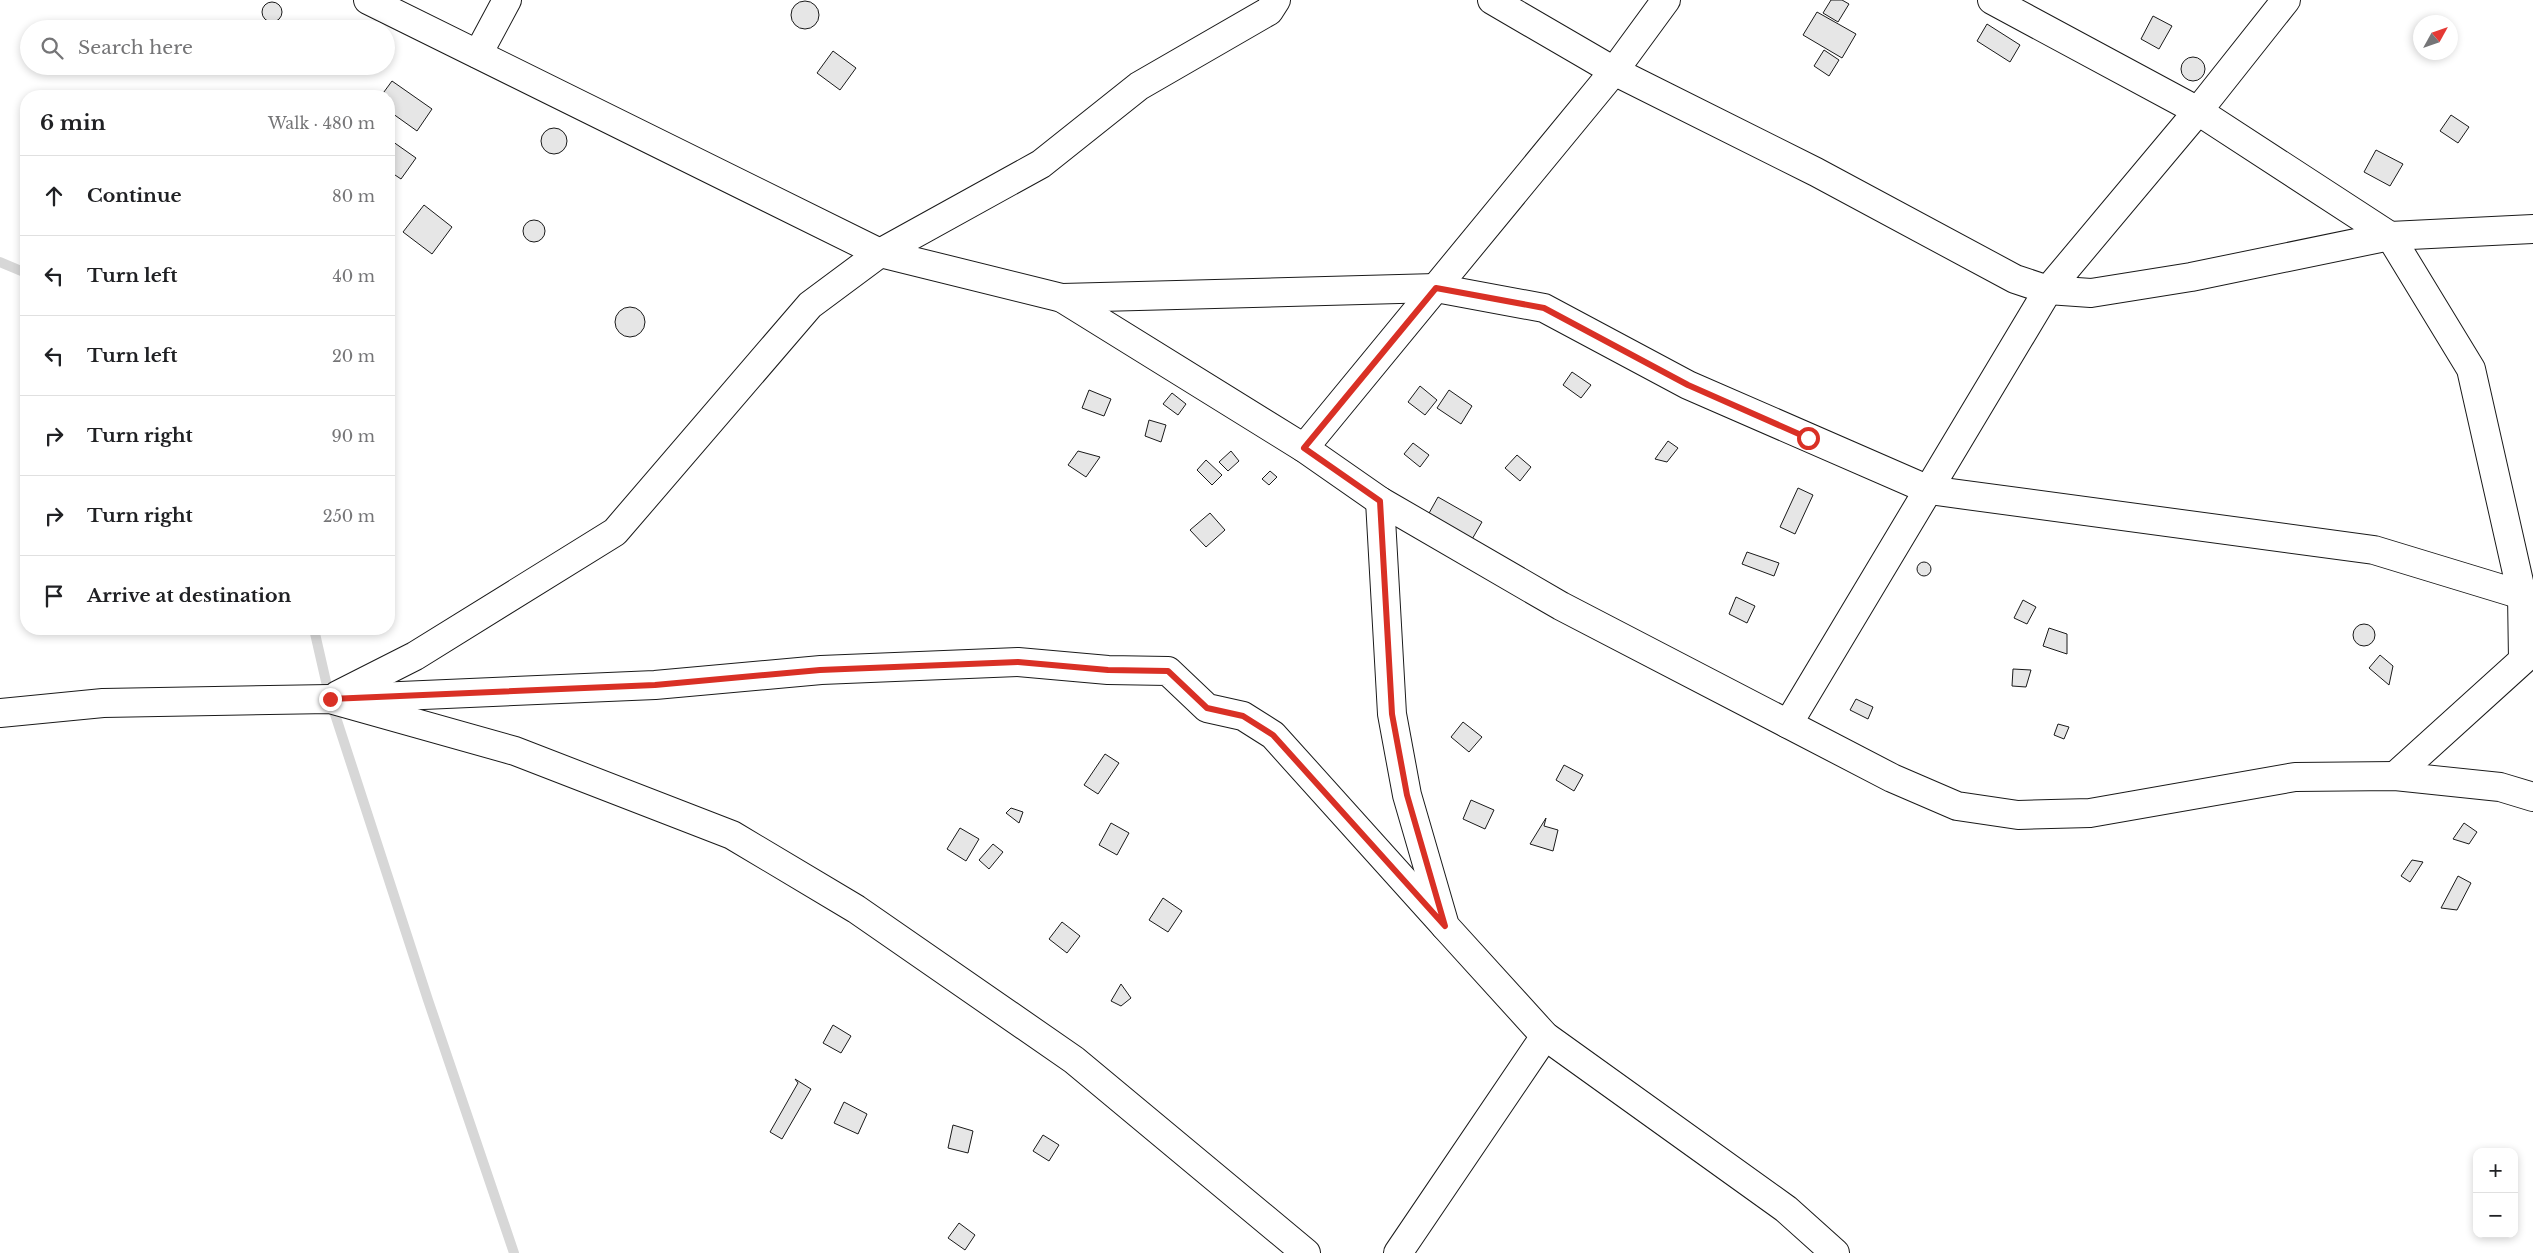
<!DOCTYPE html>
<html lang="en">
<head>
<meta charset="utf-8">
<style>
	:root { --surface:#fff; --page:#f2f2f2; --text:#202124; --muted:#757577; --line:#e0e0e0 }
	body { margin:0; font-family:"Libre Baskerville",serif; background:var(--page); color:var(--text) }
	.controls { position:absolute; right:15px; bottom:15px; display:grid; overflow:hidden; border-radius:10px; box-shadow:0 2px 8px #0003 }
	.controls button { width:45px; height:45px; display:grid; place-items:center; padding:0; border:0; border-bottom:1px solid var(--line); background:var(--surface); color:var(--text); font:25px sans-serif }
	.compass { position:absolute; left:2413px; top:15px; width:45px; height:45px; border-radius:50%; background:var(--surface); box-shadow:0 2px 8px #0003; rotate:50deg }
	.stop { position:absolute; width:15px; height:15px; margin:-11px; border:4px solid #d93025; border-radius:50%; background:#fff }
	.stop.end { background:#d93025; border-color:#fff; box-shadow:0 1px 5px #0008 }
	.list { margin:0; padding:0; list-style:none }
	h2 { display:flex; justify-content:space-between; align-items:center; height:65px; margin:0; padding:0 20px; font-size:21px }
	h2 small { font-size:16px; font-weight:400; color:var(--muted) }
	.list li { display:grid; grid-template-columns:32px 1fr auto; gap:15px; align-items:center; box-sizing:border-box; height:80px; padding:0 20px; border-top:1px solid var(--line) }
	.list b { display:block; font-size:19px; white-space:nowrap }
	.list em { font-size:16px; font-style:normal; color:var(--muted) }
	.icon { flex:none; width:28px; height:28px; fill:none; stroke:currentColor; stroke-width:2; stroke-linecap:round; stroke-linejoin:round }
	.map { position:relative; flex:none; width:2533px; height:1253px; overflow:hidden }
	.search { position:absolute; background:var(--surface); box-shadow:0 2px 8px #0003; left:20px; top:20px; width:375px; height:55px; display:flex; align-items:center; gap:12px; box-sizing:border-box; padding:0 18px; border-radius:28px; color:var(--muted); font-size:19px }
	.panel { position:absolute; background:var(--surface); box-shadow:0 2px 8px #0003; left:20px; top:90px; width:375px; height:545px; border-radius:20px }
	.map>svg:first-child { display:block }
	.lines { fill:none; stroke-linecap:round; stroke-linejoin:round }
	.stream { stroke:#d7d7d7; stroke-width:10 }
	.building { fill:#e6e6e6; stroke:#1a1a1a }
	.minor-casing { stroke:#1a1a1a; stroke-width:30 }
	.secondary-casing { stroke:#1a1a1a; stroke-width:30 }
	.minor { stroke:#fff; stroke-width:28 }
	.secondary { stroke:#fff; stroke-width:28 }
	.route { stroke:#d93025; stroke-width:6 }
</style>
</head>
<body>
<div class="map">
<svg width="2533" height="1253" viewBox="0 0 2533 1253">
	<rect width="100%" height="100%" fill="#fff"/>
	<g class="lines">
		<g class="stream">
			<path d="M0 262 26 273"/>
			<path d="M314 629 330 699 428 1000 514 1253"/>
		</g>
	</g>
	<g class="building">
		<path d="M1831 0H1842L1849 4 1838 22 1823 13Z"/>
		<circle cx="805" cy="15" r="14"/>
		<circle cx="272" cy="12" r="10"/>
		<path d="M1817 12 1856 34 1842 58 1803 35Z"/>
		<path d="M2153 16 2172 26 2159 49 2141 39Z"/>
		<path d="M1987 24 2020 45 2010 62 1977 41Z"/>
		<path d="M1824 50 1839 60 1829 76 1814 66Z"/>
		<path d="M833 51 856 68 840 90 817 73Z"/>
		<circle cx="2193" cy="69" r="12"/>
		<path d="M392 81 432 109 417 131 389 111V96H381Z"/>
		<path d="M2451 115 2469 127 2458 143 2440 131Z"/>
		<circle cx="554" cy="141" r="13"/>
		<path d="M389 139 416 158 401 179 389 171Z"/>
		<path d="M2376 150 2403 164 2390 186 2364 172Z"/>
		<path d="M424 205 452 227 432 254 403 232Z"/>
		<circle cx="534" cy="231" r="11"/>
		<circle cx="630" cy="322" r="15"/>
		<path d="M1572 372 1591 385 1581 398 1563 385Z"/>
		<path d="M1420 386 1437 400 1425 415 1408 402Z"/>
		<path d="M1089 390 1111 399 1104 416 1082 408Z"/>
		<path d="M1449 390 1472 406 1461 424 1437 408Z"/>
		<path d="M1172 393 1186 404 1178 415 1163 404Z"/>
		<path d="M1149 420 1166 425 1161 442 1145 436Z"/>
		<path d="M1668 441 1678 448 1667 462 1655 459Z"/>
		<path d="M1413 443 1429 455 1420 467 1404 454Z"/>
		<path d="M1078 451 1100 457 1086 477 1068 465Z"/>
		<path d="M1231 451 1239 461 1228 471 1219 462Z"/>
		<path d="M1517 455 1531 467 1520 481 1505 468Z"/>
		<path d="M1206 460 1222 475 1212 485 1197 470Z"/>
		<path d="M1270 471 1277 477 1269 485 1262 479Z"/>
		<path d="M1798 488 1813 495 1795 534 1780 527Z"/>
		<path d="M1438 497 1482 522 1471 541 1428 515Z"/>
		<path d="M1210 513 1225 530 1206 547 1190 530Z"/>
		<path d="M1747 552 1779 563 1774 576 1742 564Z"/>
		<circle cx="1924" cy="569" r="7"/>
		<path d="M1736 597 1755 606 1747 623 1729 614Z"/>
		<path d="M2023 600 2036 607 2027 624 2014 618Z"/>
		<circle cx="2364" cy="635" r="11"/>
		<path d="M2049 628 2067 634V654L2043 646Z"/>
		<path d="M2380 655 2393 666 2389 685 2369 668Z"/>
		<path d="M2013 669 2031 670 2026 687 2012 686Z"/>
		<path d="M1856 699 1873 707 1868 719 1850 710Z"/>
		<path d="M1463 722 1482 737 1469 752 1451 737Z"/>
		<path d="M2058 724 2069 727 2064 739 2054 735Z"/>
		<path d="M1105 754 1119 763 1098 794 1084 785Z"/>
		<path d="M1564 765 1583 775 1574 791 1556 780Z"/>
		<path d="M1471 800 1494 810 1485 829 1463 819Z"/>
		<path d="M1011 808 1023 812 1019 823 1006 813Z"/>
		<path d="M1546 818 1544 826 1558 830 1553 851 1530 844Z"/>
		<path d="M1111 823 1129 833 1117 855 1099 845Z"/>
		<path d="M2464 823 2477 832 2469 844 2453 839Z"/>
		<path d="M960 828 979 839 966 861 947 849Z"/>
		<path d="M993 844 1003 852 989 869 979 860Z"/>
		<path d="M2412 860 2423 862 2410 882 2401 876Z"/>
		<path d="M2458 876 2471 883 2457 910 2441 908Z"/>
		<path d="M1163 898 1182 911 1168 932 1149 920Z"/>
		<path d="M1062 922 1080 936 1067 953 1049 939Z"/>
		<path d="M1121 984 1131 998 1121 1006 1111 1001Z"/>
		<path d="M833 1025 851 1036 841 1053 823 1043Z"/>
		<path d="M795 1079 811 1089 782 1139 770 1132 798 1083Z"/>
		<path d="M844 1102 867 1114 858 1134 834 1123Z"/>
		<path d="M953 1125 973 1131 968 1153 948 1148Z"/>
		<path d="M1043 1135 1059 1145 1049 1161 1033 1151Z"/>
		<path d="M959 1223 975 1235 965 1250 948 1238Z"/>
	</g>
	<g class="lines">
		<g class="minor-casing">
			<g id="minor">
				<path d="M1492 0 1614 71 1816 172 2015 279 2048 290 2091 293 2191 277 2390 236 2533 229"/>
				<path d="M1992 0 2198 111 2390 236 2471 369 2522 595 2523 660 2395 776"/>
				<path d="M478 54 507 0"/>
				<path d="M1062 298 1436 288 1544 308 1688 385 1929 490 2374 550 2522 595"/>
				<path d="M1304 448 1614 71 1666 0"/>
				<path d="M1380 501 1392 714 1407 795 1445 926 1545 1036 1786 1209 1835 1253"/>
				<path d="M338 695 415 656 615 532 810 305 880 253 1041 164 1139 86 1269 11 1276 0"/>
				<path d="M354 698 655 685 821 670 1018 662 1108 670 1168 671 1207 708 1243 716 1273 735 1445 926"/>
				<path d="M0 713 103 703 330 699 515 751 732 835 856 909 1074 1060 1306 1253"/>
				<path d="M1788 724 2048 290 2198 111 2286 0"/>
				<path d="M1398 1253 1545 1036"/>
			</g>
		</g>
		<g class="secondary-casing">
			<path id="secondary" d="M368 0 880 253 1062 298 1304 448 1380 501 1561 606 1892 778 1957 806 2018 815 2090 813 2295 777 2395 776 2500 787 2533 797"/>
		</g>
		<use href="#minor" class="minor"/>
		<use href="#secondary" class="secondary"/>
	</g>
	<g class="lines">
		<path class="route" d="M330 699 655 685 820 670 1018 662 1108 670 1168 671 1207 708 1243 716 1273 735 1445 926 1407 795 1392 714 1380 501 1304 448 1436 288 1544 308 1688 385 1808 438"/>
	</g>
</svg>
<div class="controls">
<button>+</button>
<button>−</button>
</div>
<svg class="compass" viewBox="-18 -18 36 36"><path d="M0-13l5 13h-10z" fill="#e53935"/><path d="M0 13l5-13h-10z" fill="#757577"/></svg>
<div class="stop" style="left:1808px;top:438px"></div>
<div class="stop end" style="left:330px;top:699px"></div>
<div class="search"><svg class="icon" aria-label="search" viewBox="0 0 24 24"><circle cx="10" cy="10" r="6"/><path d="M15 15l6 6"/></svg>Search here</div>
<section class="panel">
<h2>6 min<small>Walk · 480 m</small></h2>
<ul class="list">
<li><svg class="icon" aria-label="ahead" viewBox="0 0 24 24"><path d="M12 20V5M6 11l6-6 6 6"/></svg><div><b>Continue</b></div><em>80 m</em></li>
<li><svg class="icon" aria-label="left" viewBox="0 0 24 24"><path d="M17 20v-9H6M10 6l-5 5 5 5"/></svg><div><b>Turn left</b></div><em>40 m</em></li>
<li><svg class="icon" aria-label="left" viewBox="0 0 24 24"><path d="M17 20v-9H6M10 6l-5 5 5 5"/></svg><div><b>Turn left</b></div><em>20 m</em></li>
<li><svg class="icon" aria-label="right" viewBox="0 0 24 24"><path d="M7 20v-9h11M14 6l5 5-5 5"/></svg><div><b>Turn right</b></div><em>90 m</em></li>
<li><svg class="icon" aria-label="right" viewBox="0 0 24 24"><path d="M7 20v-9h11M14 6l5 5-5 5"/></svg><div><b>Turn right</b></div><em>250 m</em></li>
<li><svg class="icon" aria-label="arrive" viewBox="0 0 24 24"><path d="M6 21V4h12l-3 4 3 4H6"/></svg><div><b>Arrive at destination</b></div></li>
</ul>
</section>
</div>
</body>
</html>
